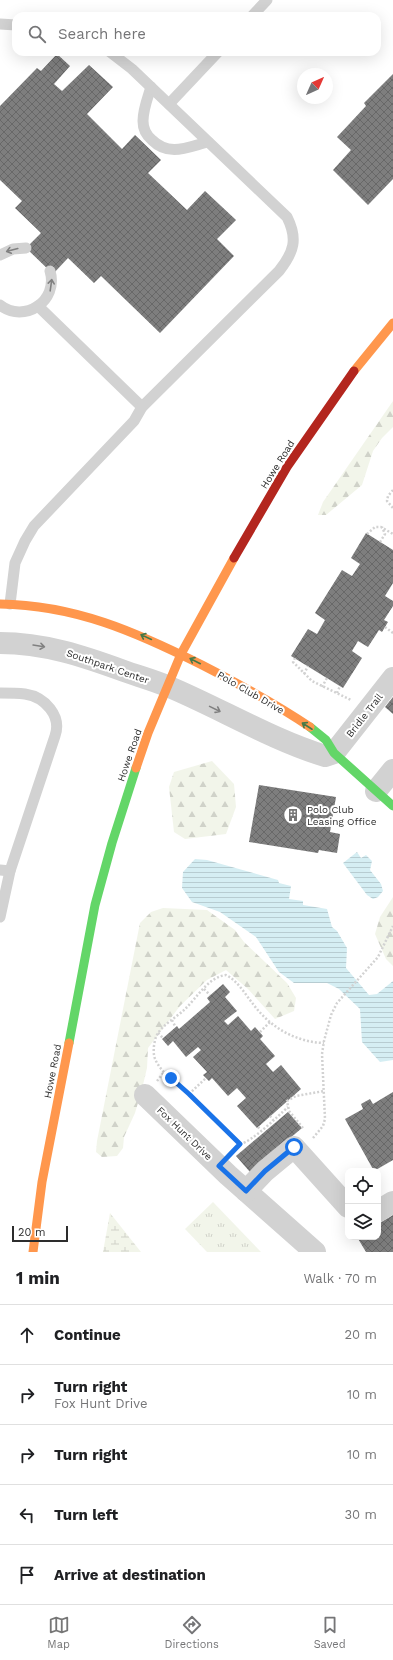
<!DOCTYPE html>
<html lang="en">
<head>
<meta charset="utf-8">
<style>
	:root { --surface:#fff; --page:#f2f2f2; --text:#202124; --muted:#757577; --line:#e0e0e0; --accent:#767676 }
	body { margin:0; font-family:"Work Sans",sans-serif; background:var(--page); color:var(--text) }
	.controls { position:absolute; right:12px; bottom:12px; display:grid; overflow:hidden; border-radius:8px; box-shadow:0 4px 16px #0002 }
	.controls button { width:36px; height:36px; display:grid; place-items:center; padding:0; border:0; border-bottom:1px solid var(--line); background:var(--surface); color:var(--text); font:20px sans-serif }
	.compass { position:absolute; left:297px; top:68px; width:36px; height:36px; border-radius:50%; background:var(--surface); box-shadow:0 4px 16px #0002; rotate:45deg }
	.scale { position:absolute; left:12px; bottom:10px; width:56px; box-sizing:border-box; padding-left:4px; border:2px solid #2d2d2d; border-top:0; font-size:11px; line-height:14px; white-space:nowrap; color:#2d2d2d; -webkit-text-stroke:3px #fff; paint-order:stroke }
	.stop { position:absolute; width:12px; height:12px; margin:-9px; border:3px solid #1a73e8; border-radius:50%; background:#fff }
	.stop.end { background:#1a73e8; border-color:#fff; box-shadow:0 1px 4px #0008 }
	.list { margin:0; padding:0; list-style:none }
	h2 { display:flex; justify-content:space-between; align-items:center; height:52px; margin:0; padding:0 16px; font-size:17px }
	h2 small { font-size:13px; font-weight:400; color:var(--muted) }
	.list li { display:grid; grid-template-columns:26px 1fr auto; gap:12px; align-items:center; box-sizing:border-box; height:60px; padding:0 16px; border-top:1px solid var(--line) }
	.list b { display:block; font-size:15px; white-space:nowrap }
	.list p { margin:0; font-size:13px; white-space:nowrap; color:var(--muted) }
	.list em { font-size:13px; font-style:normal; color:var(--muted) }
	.icon { flex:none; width:22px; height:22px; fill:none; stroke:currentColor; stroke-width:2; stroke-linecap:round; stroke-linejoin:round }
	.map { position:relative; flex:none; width:393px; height:1252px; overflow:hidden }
	.search { position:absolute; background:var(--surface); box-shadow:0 4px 16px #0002; left:12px; right:12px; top:12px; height:44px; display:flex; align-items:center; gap:10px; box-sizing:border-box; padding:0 14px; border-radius:12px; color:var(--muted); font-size:15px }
	.sheet { height:352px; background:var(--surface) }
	nav { display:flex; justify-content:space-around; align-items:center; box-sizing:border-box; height:56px; border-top:1px solid var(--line); background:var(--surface); font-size:11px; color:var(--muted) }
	nav a { display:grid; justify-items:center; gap:2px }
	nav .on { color:var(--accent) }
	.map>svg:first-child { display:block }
	.forest { fill:url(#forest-firs) }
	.wetland { fill:url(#wetland-marsh) }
	.park { fill:url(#park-tufts) }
	.water { fill:url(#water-rules) }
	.building { fill:url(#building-cross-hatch) }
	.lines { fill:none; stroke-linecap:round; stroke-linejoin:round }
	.path { stroke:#d2d2d2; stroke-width:2.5; stroke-dasharray:2 2; stroke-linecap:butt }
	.lane { stroke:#d2d2d2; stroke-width:11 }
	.street { stroke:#d2d2d2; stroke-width:22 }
	.fast { stroke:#63d668; stroke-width:9 }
	.slow { stroke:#ff974d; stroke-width:9 }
	.jam { stroke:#b3261e; stroke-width:9 }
	.oneway { stroke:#808080 }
	.oneway2 { stroke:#457948 }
	.route { stroke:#1a73e8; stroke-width:5 }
	.labels { text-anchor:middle; stroke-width:4; stroke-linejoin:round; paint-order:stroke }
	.street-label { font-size:10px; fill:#2d2d2d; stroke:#fff }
	.poi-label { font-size:10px; fill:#2d2d2d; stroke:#fff; text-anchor:start }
</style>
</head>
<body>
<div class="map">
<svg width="393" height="1252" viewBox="0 0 393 1252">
	<defs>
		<pattern id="forest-firs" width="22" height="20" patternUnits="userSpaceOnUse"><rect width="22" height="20" fill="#f2f5ea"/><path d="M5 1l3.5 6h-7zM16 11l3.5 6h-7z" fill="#d0d2c9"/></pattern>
		<pattern id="wetland-marsh" width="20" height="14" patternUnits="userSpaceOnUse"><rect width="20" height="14" fill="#f2f5ea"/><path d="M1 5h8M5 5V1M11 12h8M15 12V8" fill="none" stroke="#d0d2c9"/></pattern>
		<pattern id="park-tufts" width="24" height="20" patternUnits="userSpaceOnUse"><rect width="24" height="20" fill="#f2f5ea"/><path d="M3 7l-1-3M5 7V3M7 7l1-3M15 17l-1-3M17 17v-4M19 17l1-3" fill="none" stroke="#d0d2c9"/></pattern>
		<pattern id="water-rules" width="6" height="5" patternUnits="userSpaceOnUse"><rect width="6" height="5" fill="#d5eef3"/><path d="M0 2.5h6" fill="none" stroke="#b7ccd1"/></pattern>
		<pattern id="building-cross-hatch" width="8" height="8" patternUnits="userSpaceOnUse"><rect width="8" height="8" fill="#7e7e7e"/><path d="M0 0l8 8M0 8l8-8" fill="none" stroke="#686868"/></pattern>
	</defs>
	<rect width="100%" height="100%" fill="#fff"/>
	<g class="forest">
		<path d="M393 401V427L382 438 373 451 362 485 326 515H318L323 502Z"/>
		<path d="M212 761 234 784 236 807 226 834 185 839 174 832 169 787 174 772Z"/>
		<path d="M393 897V966L386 959 375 934 380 917Z"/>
		<path d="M163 908 207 910 235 930 244 942 287 983 296 998 294 1011 275 1019 248 989 226 970 207 980 180 1006 148 1048 147 1068 142 1089 135 1113 124 1137 123 1148 117 1156 102 1157 96 1152 97 1141 140 923 151 912Z"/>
	</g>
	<path class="wetland" d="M110 1213 141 1252H103Z"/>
	<path class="park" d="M213 1202 261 1252H207L185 1229Z"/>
	<g class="water">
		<path d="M357 852 361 858 366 855 372 861 370 870 381 884 383 891 378 897 373 899 367 895 343 863Z"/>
		<path d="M195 859 207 860 278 880 279 883 291 886 289 899 303 901V905L327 909 332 927 337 931 347 948 346 968 369 995 377 994 393 981V1060L380 1062 362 1042 360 1009 339 989 327 983H294L279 972 256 937 220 912 192 902 182 888 183 872Z"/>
	</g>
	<g class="building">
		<path d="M57 54 70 66 54 84 62 91 89 65 113 87 87 114 122 149 135 135 161 160 148 173 187 210 205 191 236 220 217 239 234 256 160 333 101 276 94 283 68 258 53 274 26 248 41 233 15 208 22 201 0 180V106L37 68 41 71Z"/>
		<path d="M393 74V179L368 205 333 170 351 150 337 137 366 106 364 103Z"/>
		<path d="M366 533 393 550V583L385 596 393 601V606L384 620 388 622 382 632 379 630 368 647 358 641 352 651 362 658 343 688 291 656 308 629 317 634 325 620 315 613 342 570 352 576 360 564 351 558Z"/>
		<path d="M393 697V714L385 707Z"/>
		<path d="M259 785 336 797 330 832 340 834 337 853 319 850 318 853 249 842Z"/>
		<path d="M223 984 230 992 225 997 237 1011 224 1021 228 1025 238 1016 251 1031 255 1027 263 1036 260 1039 275 1056 266 1064 273 1072 281 1065 301 1089 257 1128 237 1106 246 1098 237 1088 228 1096 212 1078 209 1081 203 1075 207 1072 193 1057 201 1050 198 1047 186 1057 173 1041 168 1046 162 1039 177 1026 179 1029 210 1002 207 998Z"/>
		<path d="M393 1092V1160L374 1171 345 1119 363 1109 361 1104 370 1099 373 1104Z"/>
		<path d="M288 1112 302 1128 250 1172 236 1156Z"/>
		<path d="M393 1215V1252H366L357 1237H378V1224Z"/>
	</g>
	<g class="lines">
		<g class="path">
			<path d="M393 490 388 496 387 501 393 508"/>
			<path d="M367 534 375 527H381L393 534"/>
			<path d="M380 542 385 534 382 527"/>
			<path d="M385 627 393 633"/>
			<path d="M295 658 293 662 312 681 351 700"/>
			<path d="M304 674 308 666"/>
			<path d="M322 687 327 678"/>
			<path d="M337 693 340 686"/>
			<path d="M204 989 210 995"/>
			<path d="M172 1020 175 1026"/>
			<path d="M260 1032 270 1022"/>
			<path d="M158 1033 163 1038"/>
			<path d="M157 1081 164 1072"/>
			<path d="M189 1094 206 1078"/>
			<path d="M270 1116 273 1120"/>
			<path d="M258 1127 261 1130"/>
			<path d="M303 1128 289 1111 287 1101 296 1096 324 1091"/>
			<path d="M313 1138 323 1126 325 1119 322 1054 324 1041 331 1015 337 1003 378 957 393 926"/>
			<path d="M240 1144C252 1142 278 1116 288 1107"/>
			<path d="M232 1152 240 1144C223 1127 207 1110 190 1095 178 1084 163 1075 156 1061 152 1054 154 1043 156 1037 161 1025 176 1018 185 1009 197 998 208 977 226 975 238 981 245 994 253 1004 270 1027 295 1042 324 1043"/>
		</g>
		<g class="lane">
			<path d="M252 16 267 0"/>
			<path d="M0 24 16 25"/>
			<path d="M151 87C148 97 143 109 143 121 143 128 146 135 152 140 169 157 188 147 208 142"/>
			<path d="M169 104 218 52"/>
			<path d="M0 255 13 249 26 248"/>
			<path d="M0 305C24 324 59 301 50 271"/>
			<path d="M38 306 142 407"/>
			<path d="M10 604 15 563 25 541 34 526 134 421 142 407 279 271C294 252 298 239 287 217L132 69 110 52"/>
			<path d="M0 693C8 693 17 693 25 694 45 697 62 716 55 736L10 871 0 917"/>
			<path d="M0 870 10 871"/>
		</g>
		<g class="street">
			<path d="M0 643C44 643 83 656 124 671 138 676 153 680 167 686 220 708 270 739 325 756L334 753 393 678"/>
			<path d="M376 791 393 770"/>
			<path d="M145 1095 228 1175 315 1252"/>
			<path d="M246 1191 265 1171 294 1147 348 1207"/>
			<path d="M378 1211 393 1202"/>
		</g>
		<g class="fast">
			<path d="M310 727 326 740 334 753 393 806"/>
			<path d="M69 1043 95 905 112 843 136 768"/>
		</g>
		<g class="slow">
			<path d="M354 371 393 323"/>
			<path d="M0 604C75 605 136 632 202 665 239 684 276 704 310 727"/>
			<path d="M136 768 148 733 181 654 234 558"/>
			<path d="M33 1252 42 1182 69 1043"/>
		</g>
		<path class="jam" d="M234 558 287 467 354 371"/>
	</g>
	<defs><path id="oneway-shaft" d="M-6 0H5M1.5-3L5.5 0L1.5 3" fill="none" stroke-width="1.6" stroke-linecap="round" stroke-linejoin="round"/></defs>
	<g class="oneway">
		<use href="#oneway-shaft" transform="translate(12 250) rotate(165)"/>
		<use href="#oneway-shaft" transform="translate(51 285) rotate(-82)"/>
		<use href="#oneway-shaft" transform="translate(39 646) rotate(9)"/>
		<use href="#oneway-shaft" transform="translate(215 709) rotate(26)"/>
	</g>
	<g class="oneway2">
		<use href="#oneway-shaft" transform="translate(146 637) rotate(-155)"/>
		<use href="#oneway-shaft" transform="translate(195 661) rotate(-153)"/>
		<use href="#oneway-shaft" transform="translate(307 726) rotate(-147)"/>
	</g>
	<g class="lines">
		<path class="route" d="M171 1078 189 1094 240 1144 219 1166 246 1191 265 1171 294 1147"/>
	</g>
	<defs>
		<g id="building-ring" transform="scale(1)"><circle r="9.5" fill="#fff" stroke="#767676" stroke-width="1.5"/><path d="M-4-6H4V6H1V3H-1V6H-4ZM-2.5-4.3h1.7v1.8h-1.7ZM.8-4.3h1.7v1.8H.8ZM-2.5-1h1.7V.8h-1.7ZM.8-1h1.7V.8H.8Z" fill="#767676"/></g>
	</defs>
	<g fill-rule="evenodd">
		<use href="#building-ring" x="293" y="815"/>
	</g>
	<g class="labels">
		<g class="street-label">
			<text transform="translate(277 464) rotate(-58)" y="4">Howe Road</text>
			<text transform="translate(108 666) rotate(19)" y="4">Southpark Center</text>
			<text transform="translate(251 692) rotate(30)" y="4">Polo Club Drive</text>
			<text transform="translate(364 715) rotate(-52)" y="4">Bridle Trail</text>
			<text transform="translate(129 755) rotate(-71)" y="4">Howe Road</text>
			<text transform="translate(52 1071) rotate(-79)" y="4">Howe Road</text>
			<text transform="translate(185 1133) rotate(44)" y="4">Fox Hunt Drive</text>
		</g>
		<g class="poi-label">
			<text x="307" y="813">Polo Club<tspan x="307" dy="12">Leasing Office</tspan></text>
		</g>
	</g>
</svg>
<div class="controls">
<button><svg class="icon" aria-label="locate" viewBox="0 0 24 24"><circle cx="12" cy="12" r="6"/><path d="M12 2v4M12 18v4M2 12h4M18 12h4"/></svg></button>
<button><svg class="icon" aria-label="layers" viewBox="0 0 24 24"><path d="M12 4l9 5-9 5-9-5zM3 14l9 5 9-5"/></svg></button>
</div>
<svg class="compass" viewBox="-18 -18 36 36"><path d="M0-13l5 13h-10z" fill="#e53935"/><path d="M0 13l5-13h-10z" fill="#757577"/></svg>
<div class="scale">20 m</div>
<div class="stop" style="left:294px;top:1147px"></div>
<div class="stop end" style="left:171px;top:1078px"></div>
<div class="search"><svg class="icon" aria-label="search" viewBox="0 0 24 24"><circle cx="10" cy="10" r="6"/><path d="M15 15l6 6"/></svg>Search here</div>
</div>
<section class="sheet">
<h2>1 min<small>Walk · 70 m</small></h2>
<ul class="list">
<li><svg class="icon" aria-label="ahead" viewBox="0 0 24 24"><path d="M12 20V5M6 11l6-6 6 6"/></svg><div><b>Continue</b></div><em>20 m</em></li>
<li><svg class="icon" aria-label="right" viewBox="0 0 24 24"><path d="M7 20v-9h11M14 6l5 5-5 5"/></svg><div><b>Turn right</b><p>Fox Hunt Drive</p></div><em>10 m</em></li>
<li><svg class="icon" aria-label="right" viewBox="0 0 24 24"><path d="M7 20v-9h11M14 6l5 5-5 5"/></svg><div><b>Turn right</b></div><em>10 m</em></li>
<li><svg class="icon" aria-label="left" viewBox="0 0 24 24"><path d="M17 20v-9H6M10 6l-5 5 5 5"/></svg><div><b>Turn left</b></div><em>30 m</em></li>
<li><svg class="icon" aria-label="arrive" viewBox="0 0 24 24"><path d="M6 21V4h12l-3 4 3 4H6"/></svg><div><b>Arrive at destination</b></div></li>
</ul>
</section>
<nav>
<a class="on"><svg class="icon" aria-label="map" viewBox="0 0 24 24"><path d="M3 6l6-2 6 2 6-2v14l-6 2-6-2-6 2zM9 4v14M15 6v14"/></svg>Map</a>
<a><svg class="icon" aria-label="directions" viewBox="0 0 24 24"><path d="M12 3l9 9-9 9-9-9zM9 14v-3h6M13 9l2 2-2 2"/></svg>Directions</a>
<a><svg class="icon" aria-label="saved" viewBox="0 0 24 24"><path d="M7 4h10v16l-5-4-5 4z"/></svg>Saved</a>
</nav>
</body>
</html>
